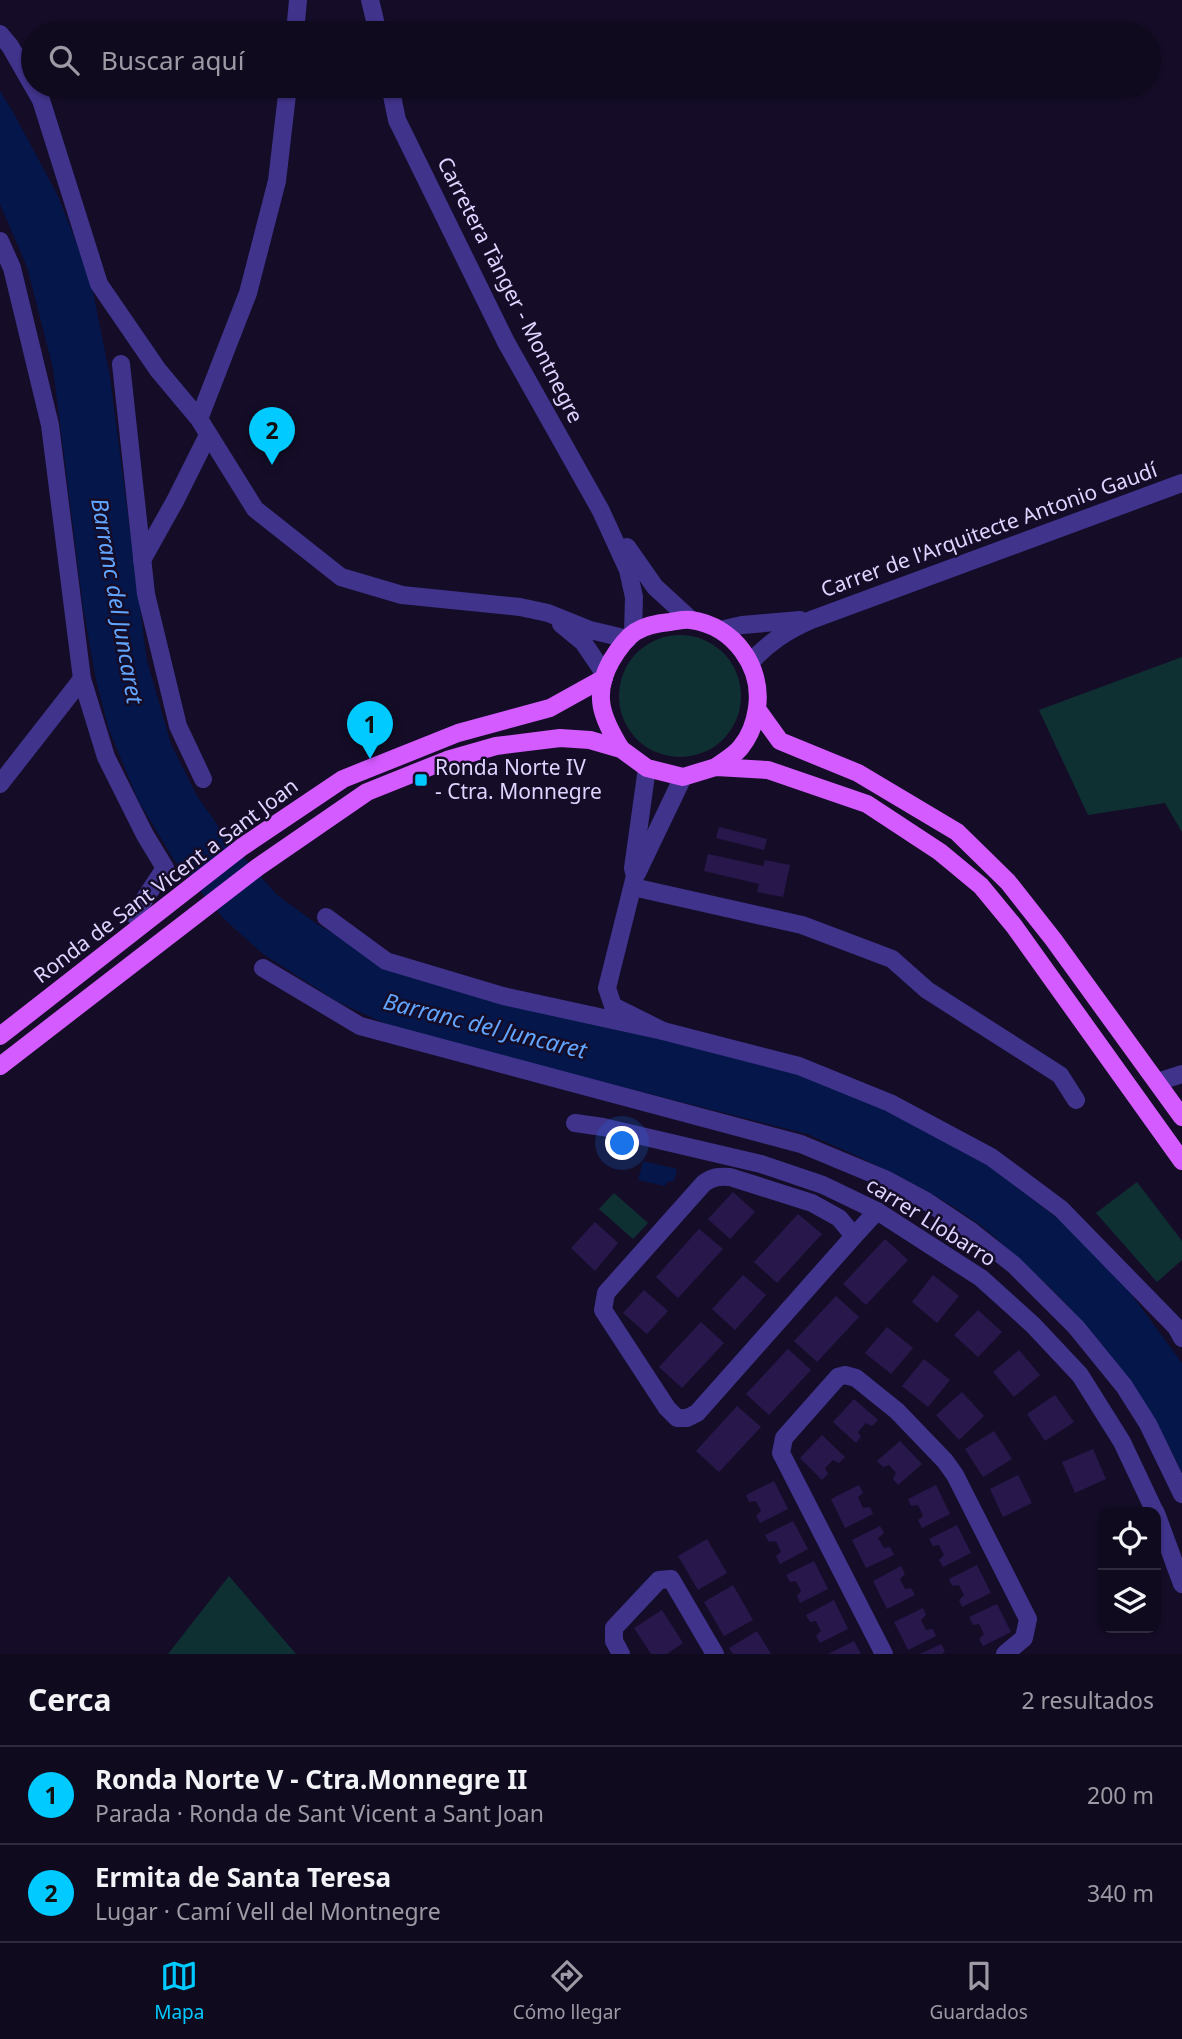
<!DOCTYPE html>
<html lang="es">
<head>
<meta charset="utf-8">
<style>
	:root { --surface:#100a1e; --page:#191327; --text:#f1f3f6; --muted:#9c9aa4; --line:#302b3c; --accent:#00caff }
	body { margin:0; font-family:"Noto Sans",sans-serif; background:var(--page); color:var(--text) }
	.controls { position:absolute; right:21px; bottom:21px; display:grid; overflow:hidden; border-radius:14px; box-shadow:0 2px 5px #0004 }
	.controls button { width:63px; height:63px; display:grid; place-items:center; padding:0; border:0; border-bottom:2px solid var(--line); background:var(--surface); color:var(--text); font:35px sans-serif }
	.you { position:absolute; left:623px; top:1144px; width:24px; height:24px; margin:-18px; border:5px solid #fff; border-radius:50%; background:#1a73e8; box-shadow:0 0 0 10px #1a73e833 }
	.badge { display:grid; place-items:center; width:46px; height:46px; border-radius:50%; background:var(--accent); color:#111; font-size:23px; font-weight:700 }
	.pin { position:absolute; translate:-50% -58px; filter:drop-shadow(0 2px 4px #0008) }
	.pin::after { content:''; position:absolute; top:37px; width:24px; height:21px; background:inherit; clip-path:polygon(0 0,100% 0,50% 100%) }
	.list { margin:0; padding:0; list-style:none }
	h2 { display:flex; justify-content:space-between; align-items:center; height:91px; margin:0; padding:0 28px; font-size:30px }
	h2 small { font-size:23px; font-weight:400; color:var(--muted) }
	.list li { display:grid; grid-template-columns:46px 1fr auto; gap:21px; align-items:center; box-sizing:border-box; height:98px; padding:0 28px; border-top:2px solid var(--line) }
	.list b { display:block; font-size:26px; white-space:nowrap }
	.list p { margin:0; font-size:23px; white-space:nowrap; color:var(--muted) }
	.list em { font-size:23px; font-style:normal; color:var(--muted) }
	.icon { flex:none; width:38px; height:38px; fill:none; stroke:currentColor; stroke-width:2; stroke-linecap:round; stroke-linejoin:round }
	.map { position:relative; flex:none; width:1182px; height:1654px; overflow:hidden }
	.search { position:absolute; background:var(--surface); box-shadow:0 2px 5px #0004; left:21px; right:21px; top:21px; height:77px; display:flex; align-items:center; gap:18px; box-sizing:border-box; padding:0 24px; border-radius:38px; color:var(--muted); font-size:26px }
	.sheet { height:287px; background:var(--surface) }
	nav { display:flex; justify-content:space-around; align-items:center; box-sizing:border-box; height:98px; border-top:2px solid var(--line); background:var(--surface); font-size:19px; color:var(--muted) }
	nav a { display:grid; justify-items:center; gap:4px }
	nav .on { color:var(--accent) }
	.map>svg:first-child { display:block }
	.green { fill:#0f3033 }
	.water { fill:#04164a }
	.building { fill:#27174b }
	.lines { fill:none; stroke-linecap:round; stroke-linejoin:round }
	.minor { stroke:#40338c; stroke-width:18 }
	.major { stroke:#d45bff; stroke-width:18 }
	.poi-dot { fill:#00caff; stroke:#150d28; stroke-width:2.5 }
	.labels { text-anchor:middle; stroke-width:5; stroke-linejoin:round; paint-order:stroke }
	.street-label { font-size:21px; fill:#ded4ff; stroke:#150d28 }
	.poi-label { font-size:21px; fill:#ded4ff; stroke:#150d28; text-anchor:start }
	.water-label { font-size:23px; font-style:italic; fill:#62a5ff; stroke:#150d28 }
</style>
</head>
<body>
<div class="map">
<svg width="1182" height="1654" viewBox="0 0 1182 1654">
	<rect width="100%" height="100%" fill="#150d28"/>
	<g class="green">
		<circle cx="680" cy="696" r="61"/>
		<path d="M1182 657V832L1165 803 1088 815 1039 710Z"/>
		<path d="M1137 1182 1182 1241V1260L1157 1282 1096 1213Z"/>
		<path d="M614 1193 648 1223 633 1239 599 1209Z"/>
		<path d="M229 1576 296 1654H168Z"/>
	</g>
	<g class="water">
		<path d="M0 91 13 112 58 196 90 277 110 377 147 661 171 744 197 796 225 836 277 895 317 924 389 966 794 1072 869 1099 982 1160 1080 1236 1129 1291 1182 1363V1473C1144 1388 1084 1315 1014 1255 1002 1244 990 1232 977 1223 926 1186 865 1159 807 1134L399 1030 338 1002 263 954 225 920 174 860 138 800 109 730 96 680 83 607 53 368 27 267 0 204Z"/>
		<path d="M643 1161 677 1169 674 1181 667 1182 665 1186 638 1180Z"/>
	</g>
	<g class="building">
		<path d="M719 827 767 839 764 850 716 838Z"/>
		<path d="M708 854 763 866 765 860 790 865 783 897 757 892 759 884 704 871Z"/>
		<path d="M733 1192 755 1212 730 1239 708 1219Z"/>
		<path d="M798 1214 822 1234 777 1283 754 1262Z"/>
		<path d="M595 1222 618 1243 595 1271 571 1248Z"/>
		<path d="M699 1229 723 1249 678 1298 656 1277Z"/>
		<path d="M885 1239 908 1260 866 1305 843 1284Z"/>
		<path d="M743 1275 766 1295 735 1330 712 1309Z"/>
		<path d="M933 1275 959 1296 937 1323 912 1302Z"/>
		<path d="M644 1290 668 1311 647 1334 623 1313Z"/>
		<path d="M836 1296 859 1317 817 1362 794 1341Z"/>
		<path d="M978 1310 1002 1332 978 1357 954 1335Z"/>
		<path d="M701 1322 724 1343 682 1388 659 1367Z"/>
		<path d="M887 1327 913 1348 891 1374 865 1353Z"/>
		<path d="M788 1349 811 1370 769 1415 746 1394Z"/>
		<path d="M1019 1350 1040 1375 1014 1397 993 1372Z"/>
		<path d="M924 1359 950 1380 928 1407 902 1386Z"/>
		<path d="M962 1392 984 1416 959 1440 936 1415Z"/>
		<path d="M1055 1395 1074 1422 1045 1441 1027 1414Z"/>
		<path d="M854 1399 878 1420 872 1426 866 1423 858 1432 861 1437 856 1443 833 1422Z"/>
		<path d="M737 1406 761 1427 719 1472 696 1451Z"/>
		<path d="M994 1431 1012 1459 983 1477 965 1449Z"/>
		<path d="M822 1435 845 1457 839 1463 833 1460 825 1468 828 1474 822 1480 800 1458Z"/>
		<path d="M900 1441 922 1464 898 1485 893 1479 896 1473 889 1465 883 1467 877 1461Z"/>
		<path d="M1093 1449 1106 1479 1075 1493 1062 1462Z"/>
		<path d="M1018 1475 1032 1503 1003 1517 990 1489Z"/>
		<path d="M774 1481 788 1509 760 1523 756 1516 761 1511 756 1501 749 1502 746 1495Z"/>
		<path d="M859 1485 863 1493 858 1497 863 1508 870 1507 873 1514 845 1528 831 1499Z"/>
		<path d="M936 1485 950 1514 922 1528 918 1520 923 1516 918 1505 911 1506 908 1499Z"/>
		<path d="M793 1521 808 1549 780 1564 776 1556 781 1552 776 1541 769 1542 765 1535Z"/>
		<path d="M957 1525 971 1553 943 1567 939 1560 944 1555 939 1545 933 1546 929 1539Z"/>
		<path d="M880 1526 884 1533 878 1538 884 1548 890 1547 894 1555 866 1568 852 1540Z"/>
		<path d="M707 1539 727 1573 698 1590 678 1556Z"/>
		<path d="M814 1561 828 1589 800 1603 797 1596 801 1591 796 1581 790 1582 786 1575Z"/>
		<path d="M977 1565 991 1593 962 1607 959 1600 964 1595 959 1585 952 1586 949 1579Z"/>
		<path d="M901 1566 905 1574 900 1579 905 1589 911 1588 915 1595 887 1609 873 1581Z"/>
		<path d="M733 1585 753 1620 724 1636 704 1602Z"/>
		<path d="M834 1600 848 1629 820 1643 816 1636 821 1631 816 1621 810 1622 806 1615Z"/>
		<path d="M997 1604 1011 1632 983 1646 979 1639 984 1634 979 1624 973 1625 969 1617Z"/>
		<path d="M923 1608 926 1615 921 1620 926 1630 933 1629 936 1636 908 1650 894 1622Z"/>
		<path d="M662 1610 683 1643 667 1654H651L634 1628Z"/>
		<path d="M757 1631 771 1654H733L729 1648Z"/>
		<path d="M854 1641 861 1654H828Z"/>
		<path d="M941 1644 945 1651 942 1654H920Z"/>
	</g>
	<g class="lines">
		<g class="minor">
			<path d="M370 0 378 33"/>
			<path d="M295 33 298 0"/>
			<path d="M0 34 10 46 41 100 99 284 158 370 199 419 255 509 341 577 402 595 520 607 548 613 590 630 628 639"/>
			<path d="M390 86 397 120 506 342 601 511 628 570 634 597 633 633"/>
			<path d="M0 241 12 268 50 425 82 679 106 757 145 835 165 868 134 915"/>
			<path d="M121 364 146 594 178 726 203 779"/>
			<path d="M199 419 248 293 277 181 288 86"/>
			<path d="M627 547 655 587 691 620"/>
			<path d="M142 560 175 501 208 435"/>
			<path d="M561 624 583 642 604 673"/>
			<path d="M720 630 742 625 800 620"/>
			<path d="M750 663C768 643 786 631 811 620L1182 483"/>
			<path d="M0 784 82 679"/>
			<path d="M637 873 683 777"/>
			<path d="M633 887 802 925 892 959 927 990 1060 1075 1076 1100"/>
			<path d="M326 917 386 961 503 996 663 1031 613 1006 607 988 635 876 633 868 647 768"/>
			<path d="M263 968 360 1026 801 1144 885 1179 926 1201 971 1231 1014 1265 1076 1327 1124 1386 1148 1424 1182 1494"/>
			<path d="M663 1031 799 1066 890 1103 991 1157 1061 1209 1176 1327 1182 1338"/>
			<path d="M1157 1082 1182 1074"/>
			<path d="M575 1123 603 1127 761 1164 823 1185 877 1211 981 1278 1033 1325 1080 1375 1122 1442 1155 1512"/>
			<path d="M854 1236 839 1218 812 1203 730 1177C719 1176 713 1177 704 1183L606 1293 603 1310 667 1408 677 1418H687L697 1413 854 1236 877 1211"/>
			<path d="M1156 1513 1182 1584"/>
			<path d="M621 1654 614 1641V1628L659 1580 671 1579 715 1654"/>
			<path d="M884 1654 781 1453 784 1438 838 1377 845 1375 856 1378 897 1411 945 1461 955 1475 1028 1619 1024 1638 1005 1654"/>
		</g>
		<g class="major">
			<path d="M757 709 780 741 858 773 957 832 1008 882 1053 939 1182 1117"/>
			<path d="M621 749C602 718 592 695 611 661 617 651 626 638 635 632 646 625 658 623 670 622 677 621 685 619 691 620 734 626 763 667 757 708 755 722 750 736 741 747 735 755 724 761 716 767"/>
			<path d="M0 1036 242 847 343 779 458 733 550 708 604 678"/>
			<path d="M0 1066 258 867 367 792 447 760 496 746 560 738 590 740 621 749 647 768 683 777 716 767 768 770 867 804 940 852 981 886 1014 926 1182 1161"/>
		</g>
	</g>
	<rect class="poi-dot" x="414" y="773" width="14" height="14" rx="3.5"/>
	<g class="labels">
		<g class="street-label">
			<text transform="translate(510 290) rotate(63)" y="7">Carretera Tànger - Montnegre</text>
			<text transform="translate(989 530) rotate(-20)" y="7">Carrer de l'Arquitecte Antonio Gaudí</text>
			<text transform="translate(166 881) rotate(-37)" y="7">Ronda de Sant Vicent a Sant Joan</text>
			<text transform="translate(931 1222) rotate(32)" y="7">carrer Llobarro</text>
		</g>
		<g class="poi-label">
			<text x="435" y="775">Ronda Norte IV<tspan x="435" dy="24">- Ctra. Monnegre</tspan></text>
		</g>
		<g class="water-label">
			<text transform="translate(117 601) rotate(80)" y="8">Barranc del Juncaret</text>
			<text transform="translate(485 1026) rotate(14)" y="8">Barranc del Juncaret</text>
		</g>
	</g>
</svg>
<div class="controls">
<button><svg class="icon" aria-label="locate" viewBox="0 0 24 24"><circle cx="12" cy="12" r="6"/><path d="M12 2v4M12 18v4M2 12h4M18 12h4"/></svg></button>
<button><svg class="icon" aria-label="layers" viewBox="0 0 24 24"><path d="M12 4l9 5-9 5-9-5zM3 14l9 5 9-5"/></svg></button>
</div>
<div class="you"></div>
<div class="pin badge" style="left:370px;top:759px">1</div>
<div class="pin badge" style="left:272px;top:465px">2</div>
<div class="search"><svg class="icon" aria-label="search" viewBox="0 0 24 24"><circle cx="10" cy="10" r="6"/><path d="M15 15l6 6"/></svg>Buscar aquí</div>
</div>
<section class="sheet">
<h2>Cerca<small>2 resultados</small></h2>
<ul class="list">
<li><span class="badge">1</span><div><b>Ronda Norte V - Ctra.Monnegre II</b><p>Parada · Ronda de Sant Vicent a Sant Joan</p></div><em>200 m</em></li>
<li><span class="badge">2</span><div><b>Ermita de Santa Teresa</b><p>Lugar · Camí Vell del Montnegre</p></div><em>340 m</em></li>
</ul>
</section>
<nav>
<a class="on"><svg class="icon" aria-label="map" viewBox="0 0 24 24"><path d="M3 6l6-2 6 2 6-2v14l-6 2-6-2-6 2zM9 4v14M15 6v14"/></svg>Mapa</a>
<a><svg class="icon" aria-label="directions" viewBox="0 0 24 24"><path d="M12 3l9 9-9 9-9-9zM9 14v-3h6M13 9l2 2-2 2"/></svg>Cómo llegar</a>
<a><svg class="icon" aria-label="saved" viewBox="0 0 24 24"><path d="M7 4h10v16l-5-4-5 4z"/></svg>Guardados</a>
</nav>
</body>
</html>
